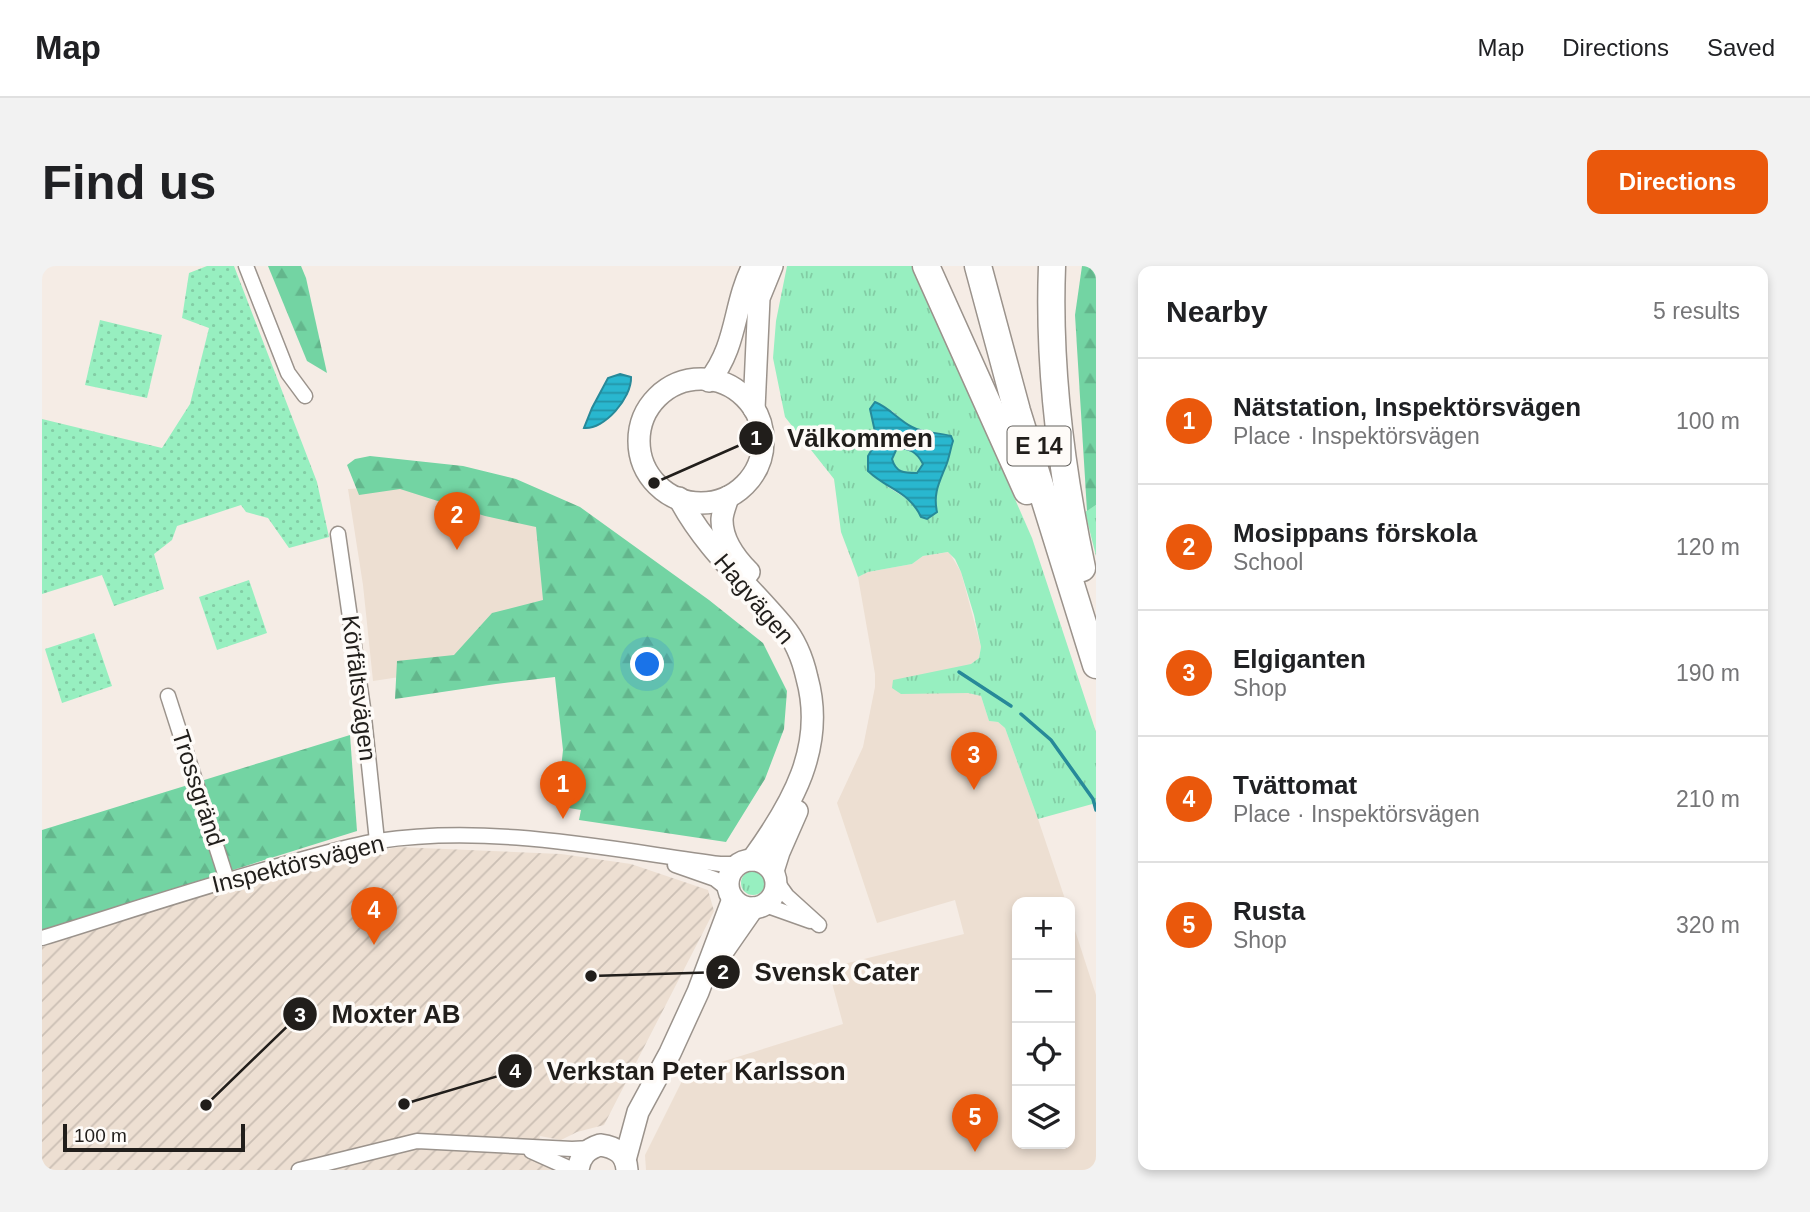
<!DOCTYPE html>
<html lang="en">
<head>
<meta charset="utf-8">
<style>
	:root { --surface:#fff; --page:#f2f2f2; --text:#202124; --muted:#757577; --line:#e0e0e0; --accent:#ea580c }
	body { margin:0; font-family:Helvetica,sans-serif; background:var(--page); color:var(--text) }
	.controls { position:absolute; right:21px; bottom:21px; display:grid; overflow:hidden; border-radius:14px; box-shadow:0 4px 10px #0003 }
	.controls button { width:63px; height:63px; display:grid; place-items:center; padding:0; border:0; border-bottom:2px solid var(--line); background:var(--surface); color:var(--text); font:35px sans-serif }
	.scale { position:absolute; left:21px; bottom:18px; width:182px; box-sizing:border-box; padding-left:7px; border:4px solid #211e1b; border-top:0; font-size:19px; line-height:24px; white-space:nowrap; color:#211e1b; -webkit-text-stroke:5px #fefbf8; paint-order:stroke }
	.you { position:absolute; left:606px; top:399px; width:24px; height:24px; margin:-18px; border:5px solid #fff; border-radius:50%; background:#1a73e8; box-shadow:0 0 0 10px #1a73e833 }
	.badge { display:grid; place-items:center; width:46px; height:46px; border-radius:50%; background:var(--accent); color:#fff; font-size:23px; font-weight:700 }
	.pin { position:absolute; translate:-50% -58px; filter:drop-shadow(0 2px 4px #0008) }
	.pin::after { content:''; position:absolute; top:37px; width:24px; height:21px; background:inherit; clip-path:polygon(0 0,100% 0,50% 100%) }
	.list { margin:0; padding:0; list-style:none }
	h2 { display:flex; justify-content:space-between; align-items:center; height:91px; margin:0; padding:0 28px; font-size:30px }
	h2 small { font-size:23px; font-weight:400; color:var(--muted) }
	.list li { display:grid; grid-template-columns:46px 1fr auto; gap:21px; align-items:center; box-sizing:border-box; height:126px; padding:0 28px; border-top:2px solid var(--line) }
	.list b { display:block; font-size:26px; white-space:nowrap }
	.list p { margin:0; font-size:23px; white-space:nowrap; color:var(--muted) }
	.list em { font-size:23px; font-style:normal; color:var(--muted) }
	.icon { flex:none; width:38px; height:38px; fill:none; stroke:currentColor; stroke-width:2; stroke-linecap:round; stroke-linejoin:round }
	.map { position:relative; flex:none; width:1054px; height:904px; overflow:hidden; border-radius:14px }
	header { display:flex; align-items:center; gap:42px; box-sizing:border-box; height:98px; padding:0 35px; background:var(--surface); border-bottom:2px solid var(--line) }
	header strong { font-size:33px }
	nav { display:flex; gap:38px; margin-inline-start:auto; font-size:24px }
	.intro { display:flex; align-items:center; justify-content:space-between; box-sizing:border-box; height:168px; padding:0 42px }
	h1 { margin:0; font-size:49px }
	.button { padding:18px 32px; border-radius:14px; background:var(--accent); color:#fff; font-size:24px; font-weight:700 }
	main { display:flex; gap:42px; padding:0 42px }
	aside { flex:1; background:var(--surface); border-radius:14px; box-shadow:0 4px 10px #0003 }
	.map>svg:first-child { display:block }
	.built { fill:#eddfd2 }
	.industrial { fill:url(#industrial-furrows) }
	.grass { fill:url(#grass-tufts); fill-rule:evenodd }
	.forest { fill:url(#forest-firs) }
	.park { fill:url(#park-dots) }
	.water { fill:url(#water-rules); stroke:#278999; stroke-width:2; fill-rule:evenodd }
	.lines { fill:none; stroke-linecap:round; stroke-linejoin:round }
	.stream { stroke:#278999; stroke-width:3.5 }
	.street-casing { stroke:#9b938c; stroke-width:17 }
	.secondary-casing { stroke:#9b938c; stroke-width:24 }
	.highway-casing { stroke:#9b938c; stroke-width:29 }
	.street { stroke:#fff; stroke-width:14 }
	.secondary { stroke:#fff; stroke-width:21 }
	.highway { stroke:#fff; stroke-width:26 }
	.labels { text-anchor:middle; stroke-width:7; stroke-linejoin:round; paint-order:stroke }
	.shield { fill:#fefbf8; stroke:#63605d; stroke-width:2 }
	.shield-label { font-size:23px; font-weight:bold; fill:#211e1b }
	.street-label { font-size:24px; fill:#211e1b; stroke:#fefbf8 }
	.leader { fill:none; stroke:#211e1b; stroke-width:2.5 }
	.callout-dot { fill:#211e1b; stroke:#fefbf8; stroke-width:2.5 }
	.mark-label { font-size:21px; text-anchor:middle; font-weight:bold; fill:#fff }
	.callout-label { font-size:26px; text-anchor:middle; font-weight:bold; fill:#211e1b; stroke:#fefbf8; stroke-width:7; stroke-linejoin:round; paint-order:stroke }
</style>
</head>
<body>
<header>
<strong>Map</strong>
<nav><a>Map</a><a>Directions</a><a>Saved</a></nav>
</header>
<div class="intro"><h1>Find us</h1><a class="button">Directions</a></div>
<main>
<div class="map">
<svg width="1054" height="904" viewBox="0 0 1054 904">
	<defs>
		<pattern id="industrial-furrows" width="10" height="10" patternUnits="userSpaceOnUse" patternTransform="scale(1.75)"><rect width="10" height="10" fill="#eddfd2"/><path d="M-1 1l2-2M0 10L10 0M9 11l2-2" fill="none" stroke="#cbbfb4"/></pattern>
		<pattern id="grass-tufts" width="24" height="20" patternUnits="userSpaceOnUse" patternTransform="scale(1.75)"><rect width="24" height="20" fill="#97efc0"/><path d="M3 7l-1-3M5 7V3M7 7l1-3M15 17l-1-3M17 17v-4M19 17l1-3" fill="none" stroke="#82cca4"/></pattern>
		<pattern id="forest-firs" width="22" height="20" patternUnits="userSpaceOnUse" patternTransform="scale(1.75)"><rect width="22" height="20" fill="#73d4a3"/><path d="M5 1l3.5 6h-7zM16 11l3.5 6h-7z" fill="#63b68c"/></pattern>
		<pattern id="park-dots" width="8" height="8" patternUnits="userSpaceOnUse" patternTransform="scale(1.75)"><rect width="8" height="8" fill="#97efc0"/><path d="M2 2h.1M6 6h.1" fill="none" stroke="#82cca4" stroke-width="1.8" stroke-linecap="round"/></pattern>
		<pattern id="water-rules" width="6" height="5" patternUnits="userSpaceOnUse" patternTransform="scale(1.75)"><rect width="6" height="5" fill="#29b7cf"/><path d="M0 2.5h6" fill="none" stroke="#2394a7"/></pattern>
	</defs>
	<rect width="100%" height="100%" fill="#f5ece5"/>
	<g class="built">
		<path d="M359 220 513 249 518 387 331 415 321 319 306 223Z"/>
		<path d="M907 286 919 306 939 381 937 392 929 398 926 427 939 430 947 455 956 456 963 462 996 553 1024 636H975V878H1028V649L1054 729V904H604L603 889 644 807 801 758 786 702 922 668 913 634 835 657 795 537 821 481 833 421V408L816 311 826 306 870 298 881 290Z"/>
	</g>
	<path class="industrial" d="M356 581 519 588 589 598 666 624 672 645 562 859 535 866 519 874 498 870 494 889 510 904H0V681L230 607Z"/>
	<g class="grass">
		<path d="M745 0H871L990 272 1054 466V537L996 553 963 462 956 456 947 455 939 430 926 427 859 428 850 422 851 414 929 398 937 392 939 381 932 349 919 306 913 293 906 286 881 290 870 298 826 306 816 311 799 266 792 213 743 151 731 92 734 55ZM828 143 850 145 868 161 891 168H901L911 175C908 184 907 194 903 202 897 217 891 228 895 245L879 251 873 238 846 221 826 190 835 175Z"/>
		<path d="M855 182C867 183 875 186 881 198L875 208C862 207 854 207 850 193Z"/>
		<path d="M1054 239V290L1043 246Z"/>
		<circle cx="711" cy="617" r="12"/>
	</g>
	<g class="forest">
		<path d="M226 0H259L264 12 285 107 265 95Z"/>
		<path d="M1040 0H1054V239L1045 245 1033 49Z"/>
		<path d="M328 190 421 200 474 213 538 241 667 334 721 377 745 425 742 463 723 513 684 576 537 554 539 544 515 540 521 484 513 411 454 418 353 433 355 395 412 389 450 347 501 334 494 261 443 250 358 223 317 229 305 199 313 193Z"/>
		<path d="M308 469 315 565 0 664V564Z"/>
	</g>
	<g class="park">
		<path d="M165 0H192L275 216 287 271 247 282 226 252 204 246 199 239 135 260 130 274 112 288 122 323 72 340 60 309 0 328V153L120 182 148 138 167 62 140 52 147 7Z"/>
		<path d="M58 54 120 69 105 132 43 119Z"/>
		<path d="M207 314 225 367 175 384 157 331Z"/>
		<path d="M52 367 70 420 20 437 3 383Z"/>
	</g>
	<g class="water">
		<path d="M578 108 589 111C590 132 562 164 542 162L550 142 566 112Z"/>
		<path d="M833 136C848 142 856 154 870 161 883 168 896 166 909 170L911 175C908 184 907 194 903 202 897 217 891 228 895 246L885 253 879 251C867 225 846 224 826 205V190L835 175 828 143ZM855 182C867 182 875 186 881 198L875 207C862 207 854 207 850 193Z"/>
	</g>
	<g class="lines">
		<g class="stream">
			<path d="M917 406 969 440"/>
			<path d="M979 448 1009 474 1051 533 1054 544"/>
		</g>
		<g class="street-casing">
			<g id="street">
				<path d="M204 0 246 107 263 130"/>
				<path d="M296 268 321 442 335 575"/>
				<path d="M126 430 185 614"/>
				<path d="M633 599 673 613 687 624"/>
				<path d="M735 616 745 630 777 659"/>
				<path d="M723 639 768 655"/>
				<path d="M0 672C81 647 161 620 243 598 274 590 305 580 336 575 450 558 565 583 678 598H696"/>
				<path d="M489 885 531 904"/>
				<path d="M257 904 375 875 530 883 549 882"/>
			</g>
		</g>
		<g class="secondary-casing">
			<g id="secondary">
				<circle cx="659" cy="175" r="62"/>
				<path d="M667 115C696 79 691 39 711 0"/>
				<path d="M712 143 717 32 730 0"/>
				<path d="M686 231C684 238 680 247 680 254 680 274 694 293 707 306"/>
				<path d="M637 232C663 282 705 317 741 360 753 374 761 394 765 412 784 481 750 539 710 594"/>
				<circle cx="710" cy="618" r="24"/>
				<path d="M731 605 737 586 755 545"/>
				<path d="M679 688 711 642"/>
				<path d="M583 894 596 846 628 787 656 726 691 633"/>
				<path d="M536 904C538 890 545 883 558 879 574 881 584 888 585 904"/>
			</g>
		</g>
		<g class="highway-casing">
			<g id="highway">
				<path d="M884 0 985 225"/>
				<path d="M936 0 975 145 1054 399"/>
				<path d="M1010 0C1006 102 1019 203 1040 302"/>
			</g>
		</g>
		<use href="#street" class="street"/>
		<use href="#secondary" class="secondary"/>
		<use href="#highway" class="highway"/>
	</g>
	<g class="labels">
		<rect class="shield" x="965.5" y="160.5" width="63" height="39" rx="5"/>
		<g class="shield-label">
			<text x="997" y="188">E 14</text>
		</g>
		<g class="street-label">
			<text transform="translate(712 333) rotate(50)" y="8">Hagvägen</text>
			<text transform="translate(317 422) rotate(83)" y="8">Körfältsvägen</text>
			<text transform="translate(156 522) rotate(72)" y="8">Trossgränd</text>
			<text transform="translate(256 598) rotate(-14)" y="8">Inspektörsvägen</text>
		</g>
	</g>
	<path class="leader" d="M612 217L714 172M549 710L681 706M164 839L258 748M362 838L473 805"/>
	<g class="callout-dot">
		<circle cx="612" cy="217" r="7"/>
		<circle cx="549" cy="710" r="7"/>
		<circle cx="164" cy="839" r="7"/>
		<circle cx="362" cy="838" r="7"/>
		<circle cx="714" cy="172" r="18"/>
		<circle cx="681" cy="706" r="18"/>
		<circle cx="258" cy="748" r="18"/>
		<circle cx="473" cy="805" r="18"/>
	</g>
	<g class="mark-label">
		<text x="714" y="179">1</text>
		<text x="681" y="713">2</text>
		<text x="258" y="756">3</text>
		<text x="473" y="812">4</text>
	</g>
	<g class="callout-label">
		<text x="818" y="181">Välkommen</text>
		<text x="795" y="715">Svensk Cater</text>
		<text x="354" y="757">Moxter AB</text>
		<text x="654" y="814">Verkstan Peter Karlsson</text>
	</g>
</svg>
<div class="controls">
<button>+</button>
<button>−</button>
<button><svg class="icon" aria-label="locate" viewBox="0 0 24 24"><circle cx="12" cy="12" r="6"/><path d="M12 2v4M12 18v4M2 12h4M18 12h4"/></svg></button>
<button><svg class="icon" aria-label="layers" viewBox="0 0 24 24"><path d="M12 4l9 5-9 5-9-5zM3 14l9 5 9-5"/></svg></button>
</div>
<div class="scale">100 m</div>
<div class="you"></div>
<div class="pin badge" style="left:521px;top:553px">1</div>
<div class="pin badge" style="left:415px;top:284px">2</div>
<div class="pin badge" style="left:932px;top:524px">3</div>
<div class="pin badge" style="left:332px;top:679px">4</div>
<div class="pin badge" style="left:933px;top:886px">5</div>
</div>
<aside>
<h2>Nearby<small>5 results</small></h2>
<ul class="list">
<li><span class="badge">1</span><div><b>Nätstation, Inspektörsvägen</b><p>Place · Inspektörsvägen</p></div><em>100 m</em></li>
<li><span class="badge">2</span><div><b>Mosippans förskola</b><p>School</p></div><em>120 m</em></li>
<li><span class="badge">3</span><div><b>Elgiganten</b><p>Shop</p></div><em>190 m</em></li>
<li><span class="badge">4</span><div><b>Tvättomat</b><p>Place · Inspektörsvägen</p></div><em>210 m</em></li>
<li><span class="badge">5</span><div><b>Rusta</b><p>Shop</p></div><em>320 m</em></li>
</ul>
</aside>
</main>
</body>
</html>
